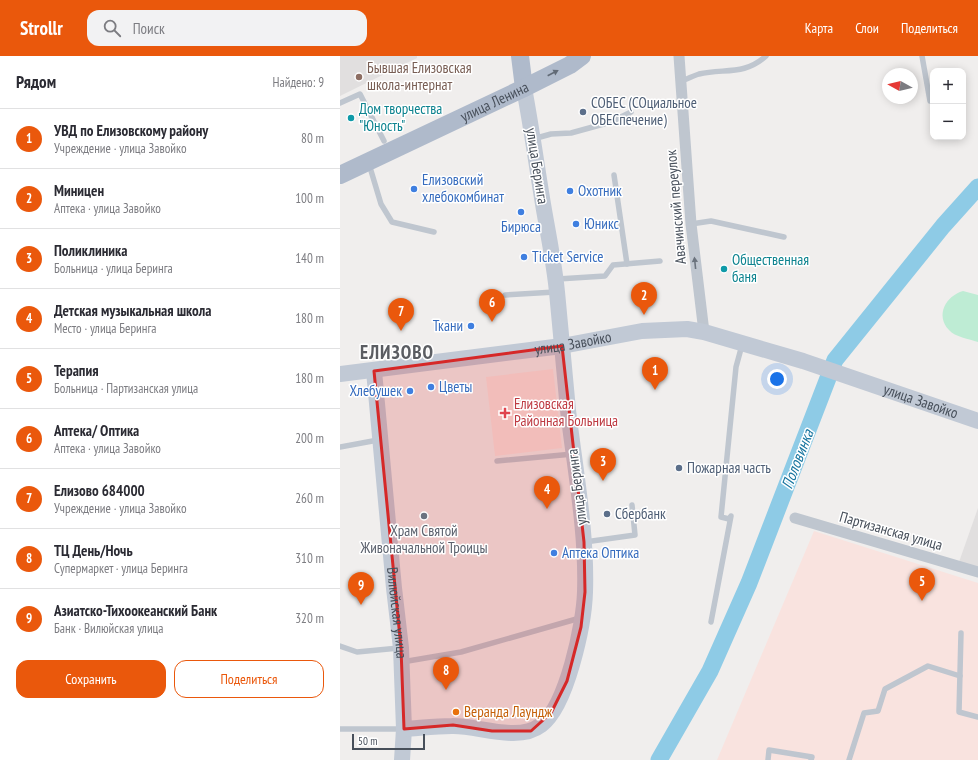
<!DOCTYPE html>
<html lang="ru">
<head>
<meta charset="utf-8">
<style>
	:root { --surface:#fff; --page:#f2f2f3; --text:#2b2b33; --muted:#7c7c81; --line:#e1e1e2; --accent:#ea580c }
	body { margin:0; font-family:"PT Sans Narrow",sans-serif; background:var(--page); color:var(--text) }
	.controls { position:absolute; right:12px; top:12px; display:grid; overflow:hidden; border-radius:8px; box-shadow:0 2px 10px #0003 }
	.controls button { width:36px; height:36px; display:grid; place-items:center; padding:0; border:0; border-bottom:1px solid var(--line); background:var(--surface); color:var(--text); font:20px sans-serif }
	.compass { position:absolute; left:542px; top:12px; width:36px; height:36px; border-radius:50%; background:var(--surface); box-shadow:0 2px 10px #0003; rotate:278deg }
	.scale { position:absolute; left:12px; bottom:10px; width:73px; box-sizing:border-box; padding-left:4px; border:2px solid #474f5a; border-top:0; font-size:11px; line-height:14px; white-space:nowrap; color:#474f5a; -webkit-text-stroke:3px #fff; paint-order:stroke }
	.you { position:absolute; left:437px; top:323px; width:14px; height:14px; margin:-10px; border:3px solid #fff; border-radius:50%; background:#1a73e8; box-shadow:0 0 0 6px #1a73e833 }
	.badge { display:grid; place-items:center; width:26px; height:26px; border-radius:50%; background:var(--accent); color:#fff; font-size:13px; font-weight:700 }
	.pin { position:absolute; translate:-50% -33px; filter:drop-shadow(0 1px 2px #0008) }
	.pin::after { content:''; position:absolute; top:21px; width:14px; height:12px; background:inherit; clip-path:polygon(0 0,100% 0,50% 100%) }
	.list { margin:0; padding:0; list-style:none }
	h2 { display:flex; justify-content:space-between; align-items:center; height:52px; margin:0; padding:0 16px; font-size:17px }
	h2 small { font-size:13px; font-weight:400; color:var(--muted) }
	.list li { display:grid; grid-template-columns:26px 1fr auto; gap:12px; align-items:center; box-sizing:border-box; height:60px; padding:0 16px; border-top:1px solid var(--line) }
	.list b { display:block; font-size:15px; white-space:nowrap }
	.list p { margin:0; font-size:13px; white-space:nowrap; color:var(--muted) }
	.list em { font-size:13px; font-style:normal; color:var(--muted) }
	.actions { display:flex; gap:8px; padding:12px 16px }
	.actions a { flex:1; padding:9px 0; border:1px solid var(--accent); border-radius:12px; text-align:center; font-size:14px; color:var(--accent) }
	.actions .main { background:var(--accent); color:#fff }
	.icon { flex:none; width:22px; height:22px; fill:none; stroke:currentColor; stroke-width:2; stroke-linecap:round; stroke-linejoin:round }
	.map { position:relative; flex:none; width:638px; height:704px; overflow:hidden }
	header { display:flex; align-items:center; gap:24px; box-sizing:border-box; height:56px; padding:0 20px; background:var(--accent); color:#fff }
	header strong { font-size:19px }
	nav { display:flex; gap:22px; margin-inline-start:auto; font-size:14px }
	.search { width:280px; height:36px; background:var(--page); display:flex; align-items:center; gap:10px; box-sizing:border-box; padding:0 14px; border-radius:12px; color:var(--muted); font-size:15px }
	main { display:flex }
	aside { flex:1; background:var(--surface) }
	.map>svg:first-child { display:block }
	.education { fill:#e1dfdf }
	.medical { fill:#f9e3df }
	.green { fill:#beecd4 }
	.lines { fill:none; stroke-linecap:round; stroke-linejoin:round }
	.river { stroke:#8ecbe6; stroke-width:17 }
	.lane { stroke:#bfc6cf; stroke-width:5.5 }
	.street { stroke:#bfc6cf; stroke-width:11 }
	.secondary { stroke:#c1c9d5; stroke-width:16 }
	.primary { stroke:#afbacb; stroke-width:18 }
	.oneway { fill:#616a76 }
	.oneway2 { fill:#6b737d }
	.marked { fill:#d62828; fill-opacity:0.2; stroke:#d62828; stroke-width:3; stroke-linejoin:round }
	.education-dot { fill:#8d6e63; stroke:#fff; stroke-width:1.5 }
	.service-dot { fill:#5c6f8a; stroke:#fff; stroke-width:1.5 }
	.culture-dot { fill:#0f9aa8; stroke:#fff; stroke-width:1.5 }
	.shop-dot { fill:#3f7fe0; stroke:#fff; stroke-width:1.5 }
	.health-dot { fill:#e0444e; stroke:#fff; stroke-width:1.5 }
	.worship-dot { fill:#6b7280; stroke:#fff; stroke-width:1.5 }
	.food-dot { fill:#e8710a; stroke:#fff; stroke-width:1.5 }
	.labels { text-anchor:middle; stroke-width:3; stroke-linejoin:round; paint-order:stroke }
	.education-label { font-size:15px; fill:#785e54; stroke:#fff; text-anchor:start }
	.street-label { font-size:15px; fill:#474f5a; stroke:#fff }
	.service-label { font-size:15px; fill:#4e5e75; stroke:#fff; text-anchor:start }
	.culture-label { font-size:15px; fill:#0d838f; stroke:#fff; text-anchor:start }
	.shop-label { font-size:15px; fill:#366cbe; stroke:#fff; text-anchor:start }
	.health-label { font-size:15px; fill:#be3a42; stroke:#fff; text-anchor:start }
	.worship-label { font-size:15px; fill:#5b616d; stroke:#fff }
	.food-label { font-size:15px; fill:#c56008; stroke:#fff; text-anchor:start }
	.water-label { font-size:16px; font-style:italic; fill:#15749f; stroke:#fff }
	.district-label { font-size:19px; font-weight:bold; letter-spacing:1px; fill:#5b5d62; stroke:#fff }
</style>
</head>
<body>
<header>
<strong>Strollr</strong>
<div class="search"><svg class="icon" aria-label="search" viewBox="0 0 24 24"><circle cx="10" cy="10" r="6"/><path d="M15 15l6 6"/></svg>Поиск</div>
<nav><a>Карта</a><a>Слои</a><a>Поделиться</a></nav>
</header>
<main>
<aside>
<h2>Рядом<small>Найдено: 9</small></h2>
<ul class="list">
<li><span class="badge">1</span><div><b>УВД по Елизовскому району</b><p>Учреждение · улица Завойко</p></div><em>80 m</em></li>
<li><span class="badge">2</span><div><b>Миницен</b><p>Аптека · улица Завойко</p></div><em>100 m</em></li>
<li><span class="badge">3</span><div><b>Поликлиника</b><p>Больница · улица Беринга</p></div><em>140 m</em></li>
<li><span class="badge">4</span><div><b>Детская музыкальная школа</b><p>Место · улица Беринга</p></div><em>180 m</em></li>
<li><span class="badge">5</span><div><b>Терапия</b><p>Больница · Партизанская улица</p></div><em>180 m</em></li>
<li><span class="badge">6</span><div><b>Аптека/ Оптика</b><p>Аптека · улица Завойко</p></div><em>200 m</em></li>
<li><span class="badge">7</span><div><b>Елизово 684000</b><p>Учреждение · улица Завойко</p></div><em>260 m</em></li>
<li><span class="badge">8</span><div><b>ТЦ День/Ночь</b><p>Супермаркет · улица Беринга</p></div><em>310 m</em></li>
<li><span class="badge">9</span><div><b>Азиатско-Тихоокеанский Банк</b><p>Банк · Вилюйская улица</p></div><em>320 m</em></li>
</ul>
<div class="actions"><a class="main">Сохранить</a><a>Поделиться</a></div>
</aside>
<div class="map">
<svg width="638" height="704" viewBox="0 0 638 704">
	<rect width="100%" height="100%" fill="#f0eeed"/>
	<g class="education">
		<path d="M0 0H77V2L0 40Z"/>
		<path d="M638 452V513L619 506Z"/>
	</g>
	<g class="medical">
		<path d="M213 313 222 392 155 400 146 321Z"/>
		<path d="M474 475 638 527V704H377Z"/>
	</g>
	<path class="green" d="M623 235 638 239V286C629 283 615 281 609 274 595 259 606 240 623 235Z"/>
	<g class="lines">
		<path class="river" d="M319 704 370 615 409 527 495 304 603 170 638 131"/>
		<g class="lane">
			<path d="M582 0 590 45"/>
			<path d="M341 25C347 23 353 20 359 18 384 12 404 20 426 0"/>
			<path d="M0 47 20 38 44 85"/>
			<path d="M193 83 211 78 231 77 271 66 291 56"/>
			<path d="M29 108 41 148 52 166 94 176"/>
			<path d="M274 119 287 208"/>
			<path d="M351 168 371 165 444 181"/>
			<path d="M218 223 265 220 273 209 320 205"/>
			<path d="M165 239 215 236"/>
			<path d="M0 391 38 384"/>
			<path d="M157 405 233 398"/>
			<path d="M245 486 295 479 292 449"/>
			<path d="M371 566 391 460 389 463 381 461 396 311 402 289"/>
			<path d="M621 577 619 656 638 661"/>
			<path d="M0 590 17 596 59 592"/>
			<path d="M62 606 121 596 240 562"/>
			<path d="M0 673H62"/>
			<path d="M428 704 429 694 472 701 471 704"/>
			<path d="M509 704 524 657 538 655 545 633 588 610 620 620"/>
		</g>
		<g class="street">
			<path d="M339 0 351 168 364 276"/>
			<path d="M455 462 638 516"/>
		</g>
		<g class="secondary">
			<path id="s1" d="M34 315 54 532 61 592 64 673 62 704"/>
			<path id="s2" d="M0 318 222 290 302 275 347 273 364 276 463 305 638 365"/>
			<path d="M64 673C80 672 96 670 112 670 138 669 178 687 201 669 227 650 244 568 245 536 247 476 235 414 228 354 224 315 221 275 217 236 214 205 207 173 202 142 196 105 191 69 184 32"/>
		</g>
		<g class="primary">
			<path d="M180 0 184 32"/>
			<path id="s3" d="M0 119 184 32 230 9 242 0"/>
		</g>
	</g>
	<defs><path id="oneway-solid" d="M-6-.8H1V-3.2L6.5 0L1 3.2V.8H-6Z"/></defs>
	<use class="oneway" href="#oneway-solid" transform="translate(213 17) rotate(-27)"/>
	<use class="oneway2" href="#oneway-solid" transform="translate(355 207) rotate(-96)"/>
	<path class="marked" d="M222 290 244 486 245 536 241 571 227 625 211 657 191 675H152L113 669 64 673 61 592 34 315Z"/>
	<circle class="education-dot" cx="19" cy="21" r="4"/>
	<g class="service-dot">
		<circle cx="243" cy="56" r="4"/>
		<circle cx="339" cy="412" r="4"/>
		<circle cx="267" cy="458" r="4"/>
	</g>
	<g class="culture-dot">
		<circle cx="11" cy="62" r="4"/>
		<circle cx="384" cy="213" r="4"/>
	</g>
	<g class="shop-dot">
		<circle cx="74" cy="133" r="4"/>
		<circle cx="230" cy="135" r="4"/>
		<circle cx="181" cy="156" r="4"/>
		<circle cx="236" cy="168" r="4"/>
		<circle cx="184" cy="201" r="4"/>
		<circle cx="131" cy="270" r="4"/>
		<circle cx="91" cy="331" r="4"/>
		<circle cx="70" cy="335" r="4"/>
		<circle cx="214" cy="497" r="4"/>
	</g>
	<path class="health-dot" d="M163 351h4v4h4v4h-4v4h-4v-4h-4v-4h4z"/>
	<circle class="worship-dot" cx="84" cy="460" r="4"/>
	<circle class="food-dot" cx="116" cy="656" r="4"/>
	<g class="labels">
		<g class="education-label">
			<text x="27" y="17">Бывшая Елизовская<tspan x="27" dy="17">школа-интернат</tspan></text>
		</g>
		<g class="street-label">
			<text dy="5" stroke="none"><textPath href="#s3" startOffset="171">улица Ленина</textPath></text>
			<text transform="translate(197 110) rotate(81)" y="5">улица Беринга</text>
			<text transform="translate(336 151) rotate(-95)" y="5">Авачинский переулок</text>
			<text dy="5" stroke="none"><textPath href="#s2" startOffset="235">улица Завойко</textPath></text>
			<text dy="5" stroke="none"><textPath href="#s2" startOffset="595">улица Завойко</textPath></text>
			<text transform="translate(237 431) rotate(-97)" y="5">улица Беринга</text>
			<text transform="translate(551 475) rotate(16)" y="5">Партизанская улица</text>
			<text dy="5" stroke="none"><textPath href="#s1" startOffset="243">Вилюйская улица</textPath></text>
		</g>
		<g class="service-label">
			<text x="251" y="52">СОБЕС (СОциальное<tspan x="251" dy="17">ОБЕСпечение)</tspan></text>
			<text x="347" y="417">Пожарная часть</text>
			<text x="275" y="463">Сбербанк</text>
		</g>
		<g class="culture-label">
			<text x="19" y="58">Дом творчества<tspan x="19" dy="17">"Юность"</tspan></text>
			<text x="392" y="209">Общественная<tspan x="392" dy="17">баня</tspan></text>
		</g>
		<g class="shop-label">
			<text x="82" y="129">Елизовский<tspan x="82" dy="17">хлебокомбинат</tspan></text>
			<text x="238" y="140">Охотник</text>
			<text x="244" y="173">Юникс</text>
			<text x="181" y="176" text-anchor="middle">Бирюса</text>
			<text x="192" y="206">Ticket Service</text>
			<text x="123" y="275" text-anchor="end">Ткани</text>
			<text x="99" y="336">Цветы</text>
			<text x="62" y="340" text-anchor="end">Хлебушек</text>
			<text x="222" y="502">Аптека Оптика</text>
		</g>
		<g class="health-label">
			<text x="174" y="353">Елизовская<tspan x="174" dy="17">Районная Больница</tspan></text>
		</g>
		<g class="worship-label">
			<text x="84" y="480">Храм Святой<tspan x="84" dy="17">Живоначальной Троицы</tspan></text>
		</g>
		<g class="food-label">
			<text x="124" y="661">Веранда Лаундж</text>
		</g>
		<g class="water-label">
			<text transform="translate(457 403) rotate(-69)" y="6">Половинка</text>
		</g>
		<g class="district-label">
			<text x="57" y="303">ЕЛИЗОВО</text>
		</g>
	</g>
</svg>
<div class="controls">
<button>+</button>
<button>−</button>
</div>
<svg class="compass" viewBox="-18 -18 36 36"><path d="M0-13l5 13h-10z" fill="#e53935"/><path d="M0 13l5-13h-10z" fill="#7c7c81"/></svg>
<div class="scale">50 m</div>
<div class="you"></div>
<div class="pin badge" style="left:315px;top:334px">1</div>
<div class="pin badge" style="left:304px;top:259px">2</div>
<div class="pin badge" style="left:263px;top:425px">3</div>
<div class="pin badge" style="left:207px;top:453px">4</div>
<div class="pin badge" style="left:582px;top:545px">5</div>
<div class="pin badge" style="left:152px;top:266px">6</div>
<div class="pin badge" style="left:61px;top:275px">7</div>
<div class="pin badge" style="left:106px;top:634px">8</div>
<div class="pin badge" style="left:21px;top:549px">9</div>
</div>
</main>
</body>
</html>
